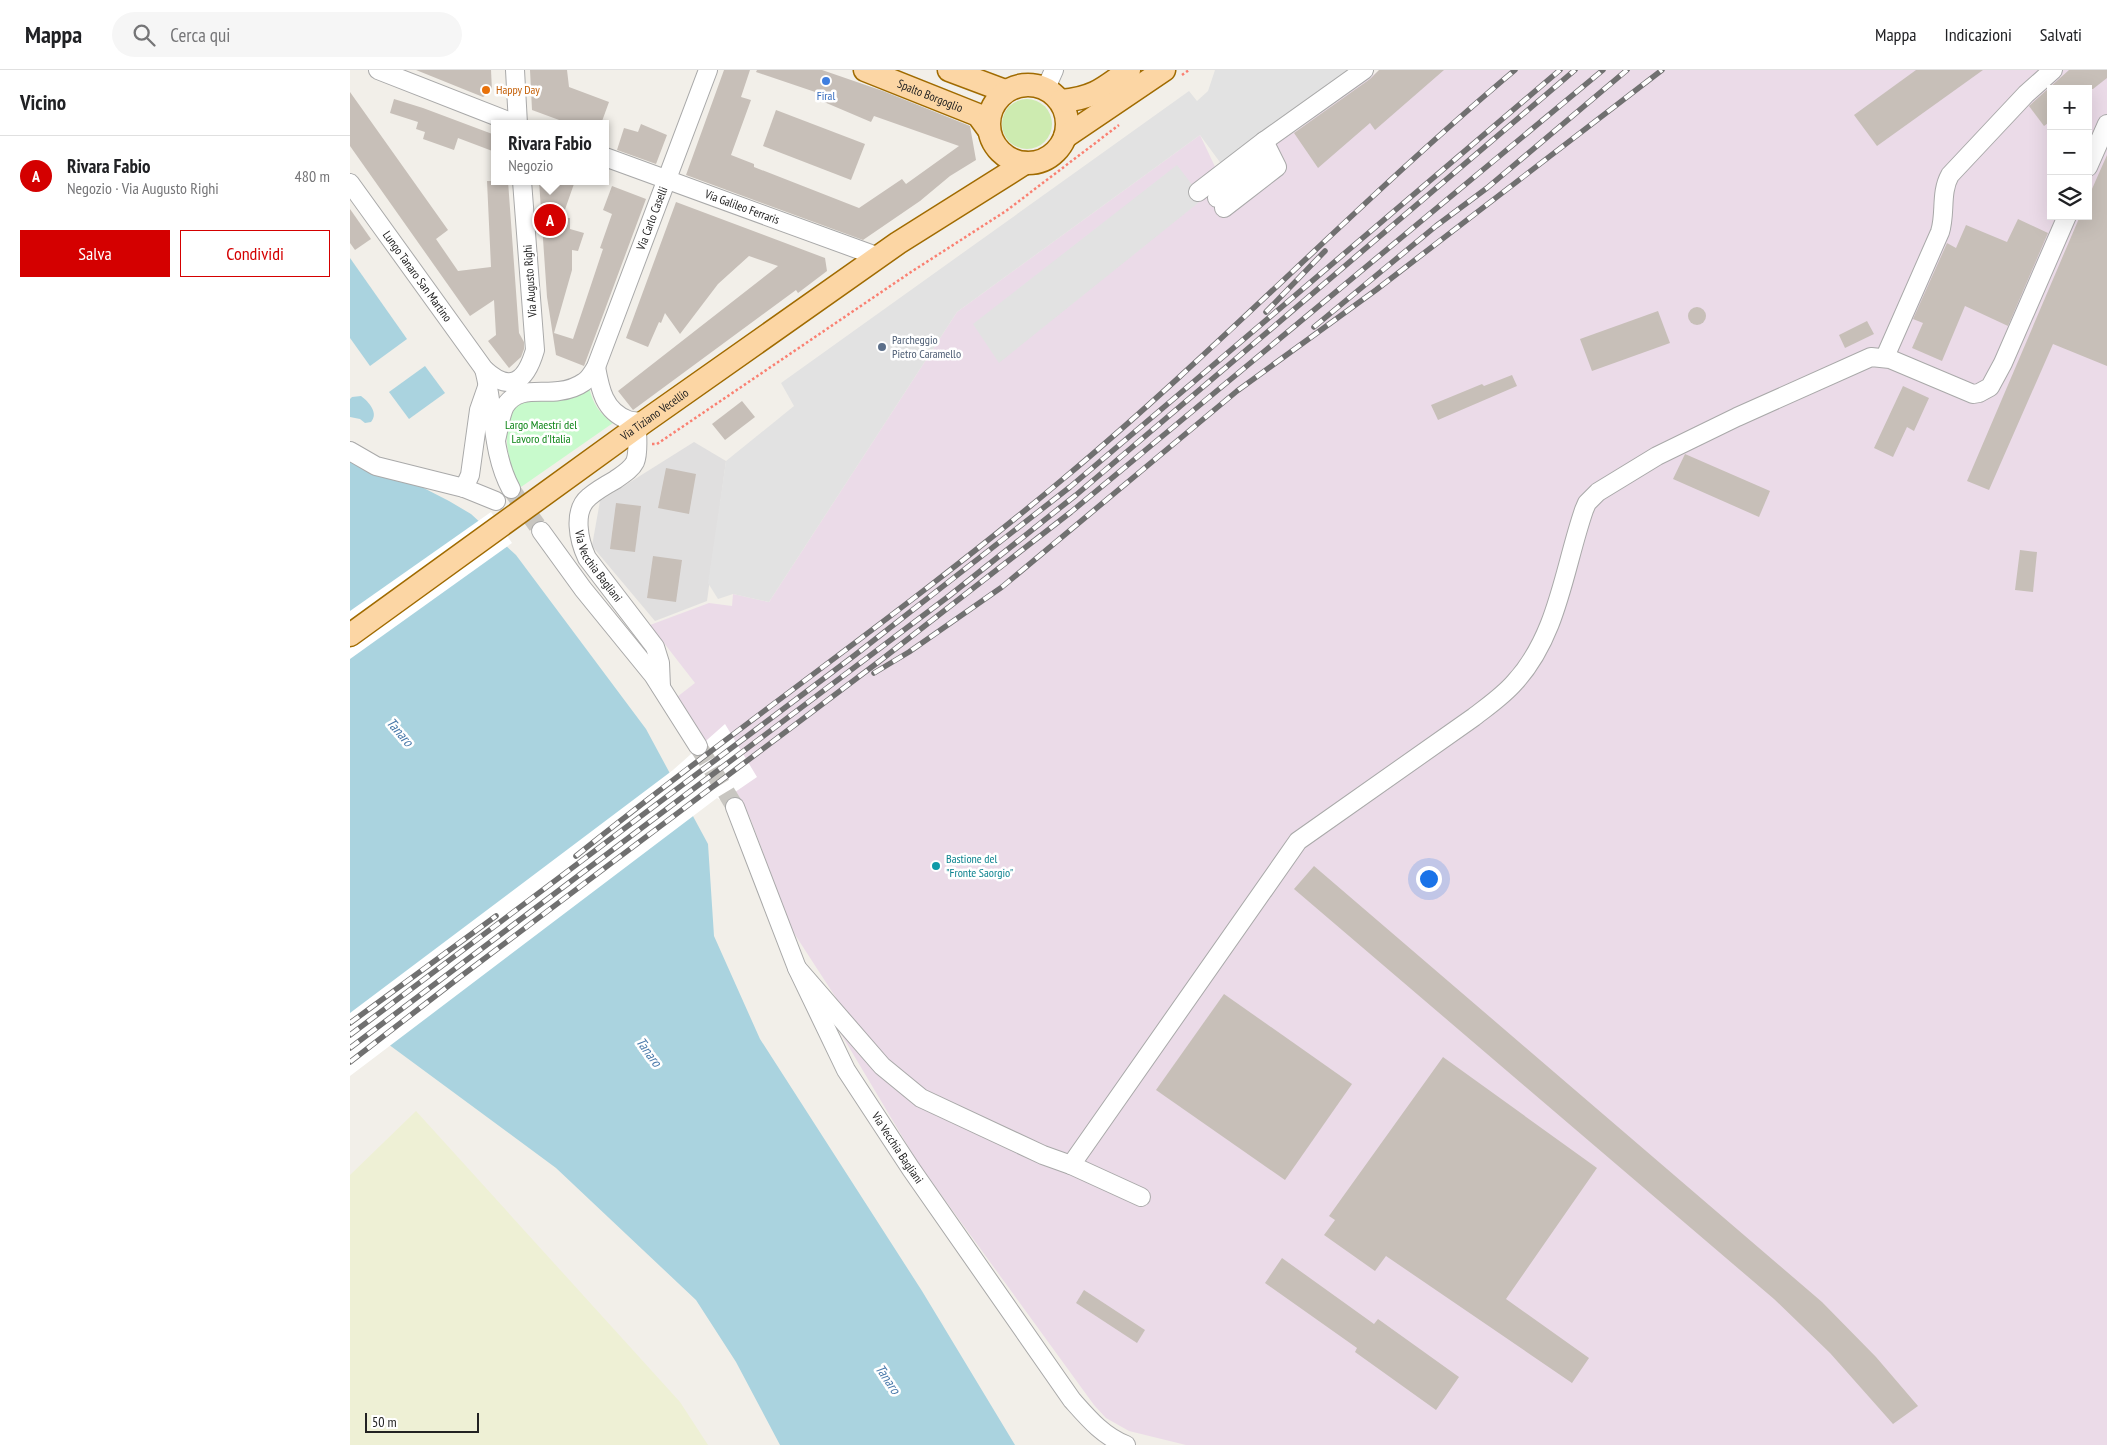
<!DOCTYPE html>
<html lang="it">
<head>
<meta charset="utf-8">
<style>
	:root { --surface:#fff; --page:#f6f6f6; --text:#202124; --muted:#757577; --line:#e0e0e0; --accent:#d40000 }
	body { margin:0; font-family:"PT Sans Narrow",sans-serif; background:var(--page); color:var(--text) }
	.controls { position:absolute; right:15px; top:15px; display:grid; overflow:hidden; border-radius:0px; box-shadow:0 5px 20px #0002 }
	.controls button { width:45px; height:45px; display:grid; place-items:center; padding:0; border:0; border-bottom:1px solid var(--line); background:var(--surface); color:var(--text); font:25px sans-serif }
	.scale { position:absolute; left:15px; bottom:12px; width:114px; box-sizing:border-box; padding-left:5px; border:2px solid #222; border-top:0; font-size:14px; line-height:18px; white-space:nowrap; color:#222; -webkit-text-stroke:4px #fff; paint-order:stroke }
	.you { position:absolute; left:1078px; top:808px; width:18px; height:18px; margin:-12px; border:4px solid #fff; border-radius:50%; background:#1a73e8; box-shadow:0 0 0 8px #1a73e833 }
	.badge { display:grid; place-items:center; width:32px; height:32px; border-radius:50%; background:var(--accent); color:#fff; font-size:16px; font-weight:700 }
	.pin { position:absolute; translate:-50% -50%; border:2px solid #fff; box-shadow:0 1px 5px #0006 }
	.popup { position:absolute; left:141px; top:50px; width:118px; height:65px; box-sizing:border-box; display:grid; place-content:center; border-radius:0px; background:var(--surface); filter:drop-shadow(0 1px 4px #0005); font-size:16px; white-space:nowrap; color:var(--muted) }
	.popup b { font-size:19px; color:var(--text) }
	.popup::after { content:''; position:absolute; left:50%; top:100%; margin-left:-10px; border:10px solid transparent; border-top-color:var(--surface) }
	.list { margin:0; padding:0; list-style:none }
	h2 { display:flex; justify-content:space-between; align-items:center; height:65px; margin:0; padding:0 20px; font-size:21px }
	h2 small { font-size:16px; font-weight:400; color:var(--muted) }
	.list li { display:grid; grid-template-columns:32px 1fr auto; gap:15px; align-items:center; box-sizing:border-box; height:80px; padding:0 20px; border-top:1px solid var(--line) }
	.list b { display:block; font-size:19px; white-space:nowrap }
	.list p { margin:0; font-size:16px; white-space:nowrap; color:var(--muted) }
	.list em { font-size:16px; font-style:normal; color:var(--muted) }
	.actions { display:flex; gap:10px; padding:15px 20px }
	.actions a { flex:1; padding:11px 0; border:1px solid var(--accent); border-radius:0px; text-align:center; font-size:18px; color:var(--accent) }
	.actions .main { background:var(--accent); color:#fff }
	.icon { flex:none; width:28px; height:28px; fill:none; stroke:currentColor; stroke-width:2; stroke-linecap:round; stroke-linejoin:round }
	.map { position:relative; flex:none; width:1757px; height:1375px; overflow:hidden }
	header { display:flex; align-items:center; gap:30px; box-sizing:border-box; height:70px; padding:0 25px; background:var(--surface); border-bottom:1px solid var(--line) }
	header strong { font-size:24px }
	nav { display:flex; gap:28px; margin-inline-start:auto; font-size:18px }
	.search { width:350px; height:45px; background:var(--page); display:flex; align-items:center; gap:12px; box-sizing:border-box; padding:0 18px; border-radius:28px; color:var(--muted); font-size:19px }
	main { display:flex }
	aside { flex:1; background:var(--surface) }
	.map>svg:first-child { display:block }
	.residential { fill:#e0dfdf }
	.industrial { fill:#ebdbe8; fill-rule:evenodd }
	.farmland { fill:#eef0d5 }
	.grass { fill:#cdebb0 }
	.park { fill:#c8facc }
	.parking { fill:#e2e2e2 }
	.water { fill:#aad3df }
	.pier { fill:#fff }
	.building { fill:#c7bfb8 }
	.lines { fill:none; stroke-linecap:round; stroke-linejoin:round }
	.minor-tunnel { stroke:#c8c6c1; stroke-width:18; stroke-dasharray:18 9; stroke-linecap:butt }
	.minor-casing { stroke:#a9a9a9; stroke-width:20 }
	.major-casing { stroke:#a06b00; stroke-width:25 }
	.path { stroke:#fa8072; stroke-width:2.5; stroke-dasharray:2.5 2.5; stroke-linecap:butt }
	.minor { stroke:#fff; stroke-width:18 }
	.major { stroke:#fcd6a4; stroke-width:22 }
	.rail-casing { stroke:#707070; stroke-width:5.5 }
	.rail { stroke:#fff; stroke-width:4; stroke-dasharray:11; stroke-linecap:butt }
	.shop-dot { fill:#3f7fe0; stroke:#fff; stroke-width:2 }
	.food-dot { fill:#e8710a; stroke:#fff; stroke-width:2 }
	.service-dot { fill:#5c6f8a; stroke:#fff; stroke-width:2 }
	.culture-dot { fill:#0f9aa8; stroke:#fff; stroke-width:2 }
	.labels { text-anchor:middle; stroke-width:5; stroke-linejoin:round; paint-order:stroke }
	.food-label { font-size:12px; fill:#c56008; stroke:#fff; text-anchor:start }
	.shop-label { font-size:12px; fill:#366cbe; stroke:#fff }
	.street-label { font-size:12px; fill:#222; stroke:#fff }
	.service-label { font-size:12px; fill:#4e5e75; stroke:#fff; text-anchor:start }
	.park-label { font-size:12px; fill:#0c8416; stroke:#fff }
	.culture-label { font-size:12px; fill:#0d838f; stroke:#fff; text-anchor:start }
	.water-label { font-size:14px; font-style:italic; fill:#4a7aab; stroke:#fff }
</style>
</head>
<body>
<header>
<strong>Mappa</strong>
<div class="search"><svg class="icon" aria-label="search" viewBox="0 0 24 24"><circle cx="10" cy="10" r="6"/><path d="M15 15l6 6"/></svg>Cerca qui</div>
<nav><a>Mappa</a><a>Indicazioni</a><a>Salvati</a></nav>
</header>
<main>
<aside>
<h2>Vicino<small></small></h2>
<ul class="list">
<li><span class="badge">A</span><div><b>Rivara Fabio</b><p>Negozio · Via Augusto Righi</p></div><em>480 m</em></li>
</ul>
<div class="actions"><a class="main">Salva</a><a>Condividi</a></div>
</aside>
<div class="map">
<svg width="1757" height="1375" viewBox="0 0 1757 1375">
	<rect width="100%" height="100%" fill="#f2efe9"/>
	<path class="residential" d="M344 372 376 391 357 531 305 551 242 476 250 431Z"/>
	<path class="industrial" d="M1030 0H1757V1375H836L779 1361 756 1348 744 1335 568 1093 481 947 490 934 442 860 400 748 388 725 333 641 327 627 345 613 300 555 359 533 382 536 383 524 419 532 607 242 850 65 868 103 943 63ZM1701 19H1738V146H1701Z"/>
	<path class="farmland" d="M66 1041 330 1332 358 1375H0V1105Z"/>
	<circle class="grass" cx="677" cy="54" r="25"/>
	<path class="park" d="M239 317C243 334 249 343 263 353L171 417C157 396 146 344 175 330 180 327 188 327 194 326 209 323 224 320 239 317Z"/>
	<g class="parking">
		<path d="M865 0H1003L872 95 850 65 607 242 419 532 383 524 368 529 358 513 376 391 444 336 431 313 839 21 847 31 858 21Z"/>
		<path d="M827 95 853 129 649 293 623 254Z"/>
	</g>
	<g class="water">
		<path d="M0 188 57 269 20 296 0 268Z"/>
		<path d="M75 296 95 323 59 349 39 322Z"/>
		<path d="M11 326C19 332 29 343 21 352L15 353 10 349 0 347V329L2 327Z"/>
		<path d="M0 388 62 412 99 431 121 444 166 485 296 659 358 774 364 866 410 969 572 1221 665 1375H430L386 1292 346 1230 206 1098 0 946Z"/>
	</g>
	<g class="pier">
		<path d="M141 442 162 473 0 589V541Z"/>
		<path d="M375 654 407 707 372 731 367 728 0 1006V943L323 700Z"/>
	</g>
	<g class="building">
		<path d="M66 0H141L142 21 133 27Z"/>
		<path d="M180 0H217L219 17 259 32 251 54H220L182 40Z"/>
		<path d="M374 0H400L391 27 401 30 381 85 404 94V97L509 138 552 109 556 114 609 76 524 46 521 52 474 32 477 26 406 2 407 0H472L533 21 620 56 626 90 600 106 570 131 513 170 336 105Z"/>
		<path d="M1029 0H1094L1025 60 1020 53 968 98 944 63 1020 9Z"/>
		<path d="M1566 0H1633L1527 76 1504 45Z"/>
		<path d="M1719 0H1757V8L1743 19H1701V51L1694 56 1679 36Z"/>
		<path d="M0 22 98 160 86 169 108 201 141 197 137 111H158L169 263 174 272V279L171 287 159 298 138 271 146 265 144 230 120 246 0 76Z"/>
		<path d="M44 29 73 38 145 65V82L108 68 104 80 73 69 75 62 66 59 68 52 40 43Z"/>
		<path d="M426 40 515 74 501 110 413 76Z"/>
		<path d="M291 54 317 65 306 94 267 80 274 58 288 62Z"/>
		<path d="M1757 85V296L1703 274 1639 420 1617 411 1730 146H1738V128Z"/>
		<path d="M189 111H225L212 148H220V159L234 163 228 181 222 180V200L204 263 223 269 253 179 250 178 262 144 253 140 262 116 296 129 234 296 206 285 197 227Z"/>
		<path d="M326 132 475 188 477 201 448 223 446 220 283 340 268 321 428 196 399 186 368 214 330 264 315 243 311 253 309 252 298 277 276 268Z"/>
		<path d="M0 139 21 169 5 180 0 173Z"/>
		<path d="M1668 149 1698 163 1658 256 1615 236 1592 291 1562 278 1573 253 1563 249 1597 173 1606 178 1616 155 1657 172Z"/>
		<circle cx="1347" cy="246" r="9"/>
		<path d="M1308 241 1320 273 1242 301 1230 269Z"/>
		<path d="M1517 251 1524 264 1495 278 1489 265Z"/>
		<path d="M1162 305 1167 316 1088 350 1081 335 1132 314 1134 316Z"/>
		<path d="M1553 316 1579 328 1564 361 1557 357 1543 387 1524 378Z"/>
		<path d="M392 331 405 347 375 370 362 354Z"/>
		<path d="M1335 384 1420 421 1409 447 1323 409Z"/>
		<path d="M316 398 346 404 339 444 308 438Z"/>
		<path d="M266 433 291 436 285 482 260 479Z"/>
		<path d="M1670 480 1687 482 1683 522 1665 520Z"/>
		<path d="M303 486 332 490 326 532 297 528Z"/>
		<path d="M964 796 1472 1232 1526 1287 1568 1336 1543 1354 1480 1283 1424 1229 944 819Z"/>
		<path d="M874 924 1002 1014 935 1110 806 1020Z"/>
		<path d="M1093 987 1247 1098 1156 1229 1239 1288 1222 1313 1036 1186 1025 1201 974 1165 985 1150 979 1146Z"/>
		<path d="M932 1188 1024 1254 1028 1249 1109 1307 1086 1340 1005 1282 1007 1278 915 1213Z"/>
		<path d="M734 1220 795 1260 787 1273 726 1233Z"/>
	</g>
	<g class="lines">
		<g class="minor-tunnel">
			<path d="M161 419 191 461"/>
			<path d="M348 676 385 737"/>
		</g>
		<g class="minor-casing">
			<g id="minor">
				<path d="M28 0 166 54"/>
				<path d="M165 0 168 54"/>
				<path d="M696 18 704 0"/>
				<path id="s1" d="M255 87 529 187"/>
				<path d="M1738 97 1757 54"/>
				<path id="s2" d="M0 113 134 299C161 324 176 311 185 280L172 111"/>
				<path d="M848 122 913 72 1014 0"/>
				<path d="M867 128 920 85"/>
				<path d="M874 138 927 97 914 71"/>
				<path d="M1535 287 1590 162C1596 143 1590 123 1600 105L1676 24 1703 0"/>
				<path d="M246 297C250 319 254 341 278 350 283 352 289 351 294 352"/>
				<path d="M134 299C145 339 141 382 161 419"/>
				<path id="s3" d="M287 358C287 368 289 383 285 392 281 400 272 405 265 410 256 415 247 420 239 427 222 441 229 471 237 488L305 577 310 593 311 617"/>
				<path id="s4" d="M146 370C149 359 150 346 155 336 168 316 190 324 209 321 218 320 227 317 234 312 239 309 243 302 246 297L358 0"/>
				<path d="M0 381 26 396 114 418 146 431"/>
				<path d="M114 418 120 405 129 340 137 317"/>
				<path d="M191 461 233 519 303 605 348 676"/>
				<path id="s5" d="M385 737 447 898 496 1000 561 1099 722 1330C738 1348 753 1366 776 1375"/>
				<path d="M447 898 532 996 571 1028 693 1085 721 1095 948 771 1124 647C1138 636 1153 626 1165 612 1208 565 1214 498 1234 440L1237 433 1248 422 1307 386 1387 347 1521 287 1540 289 1623 324 1629 323 1640 317 1653 293 1717 146"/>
				<path d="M721 1095 791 1127"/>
			</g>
		</g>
		<g class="major-casing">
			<g id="major">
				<path id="s6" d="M515 0 628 45 639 60"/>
				<path d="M599 0 655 21"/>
				<circle cx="678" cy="54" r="39"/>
				<path d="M711 31C744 28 753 19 779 0"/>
				<path d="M715 67 814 0"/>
				<path id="s7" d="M0 565 294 352 548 173 675 93"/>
			</g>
		</g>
		<g class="path">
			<path d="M832 5 839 0"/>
			<path d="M302 374H307L561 202 656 141 769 55"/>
		</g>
		<use href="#minor" class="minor"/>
		<use href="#major" class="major"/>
		<g class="rail-casing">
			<g id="rail">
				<path d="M916 242 975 181"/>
				<path d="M964 257 1086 156 1137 118 1277 0"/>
				<path d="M524 603 559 582 652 517 887 321 1026 220 1312 0"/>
				<path d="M226 786C386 657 556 541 713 409 869 279 1009 131 1165 0"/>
				<path d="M0 953 146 846"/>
				<path d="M0 965 505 585 720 417 1210 0"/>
				<path d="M0 978 599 526 726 425 1225 0"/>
				<path d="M0 992 110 907 531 590 721 442 1253 0"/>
			</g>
		</g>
		<use href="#rail" class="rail"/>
	</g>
	<circle class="shop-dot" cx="476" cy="11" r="5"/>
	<circle class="food-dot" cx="136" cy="20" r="5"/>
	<circle class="service-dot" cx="532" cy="277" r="5"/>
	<circle class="culture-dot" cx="586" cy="796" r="5"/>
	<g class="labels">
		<g class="food-label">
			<text x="146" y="24">Happy Day</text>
		</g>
		<g class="shop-label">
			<text x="476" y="30">Firal</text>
		</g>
		<g class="street-label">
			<text dy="4" stroke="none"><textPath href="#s6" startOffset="70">Spalto Borgoglio</textPath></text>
			<text dy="4" stroke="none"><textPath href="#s1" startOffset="146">Via Galileo Ferraris</textPath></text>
			<text dy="4" stroke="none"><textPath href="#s4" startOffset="299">Via Carlo Caselli</textPath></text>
			<text dy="4" stroke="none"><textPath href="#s2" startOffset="115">Lungo Tanaro San Martino</textPath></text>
			<text transform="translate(180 211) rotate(-94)" y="4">Via Augusto Righi</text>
			<text dy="4" stroke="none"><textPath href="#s7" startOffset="376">Via Tiziano Vecellio</textPath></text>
			<text dy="4" stroke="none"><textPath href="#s3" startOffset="170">Via Vecchia Bagliani</textPath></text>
			<text dy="4" stroke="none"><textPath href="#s5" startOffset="379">Via Vecchia Bagliani</textPath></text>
		</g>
		<g class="service-label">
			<text x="542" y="274">Parcheggio<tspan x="542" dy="14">Pietro Caramello</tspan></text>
		</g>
		<g class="park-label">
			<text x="191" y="359">Largo Maestri del<tspan x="191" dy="14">Lavoro d'Italia</tspan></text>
		</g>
		<g class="culture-label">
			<text x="596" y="793">Bastione del<tspan x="596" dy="14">"Fronte Saorgio"</tspan></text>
		</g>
		<g class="water-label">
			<text transform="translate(50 662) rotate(49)" y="5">Tanaro</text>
			<text transform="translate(299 982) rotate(54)" y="5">Tanaro</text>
			<text transform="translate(538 1309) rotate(56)" y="5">Tanaro</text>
		</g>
	</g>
</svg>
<div class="controls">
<button>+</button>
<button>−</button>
<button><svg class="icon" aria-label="layers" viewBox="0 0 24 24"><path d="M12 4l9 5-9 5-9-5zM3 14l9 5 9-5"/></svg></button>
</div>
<div class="scale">50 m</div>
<div class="you"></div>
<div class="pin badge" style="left:200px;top:150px">A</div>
<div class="popup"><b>Rivara Fabio</b>Negozio</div>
</div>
</main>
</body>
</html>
